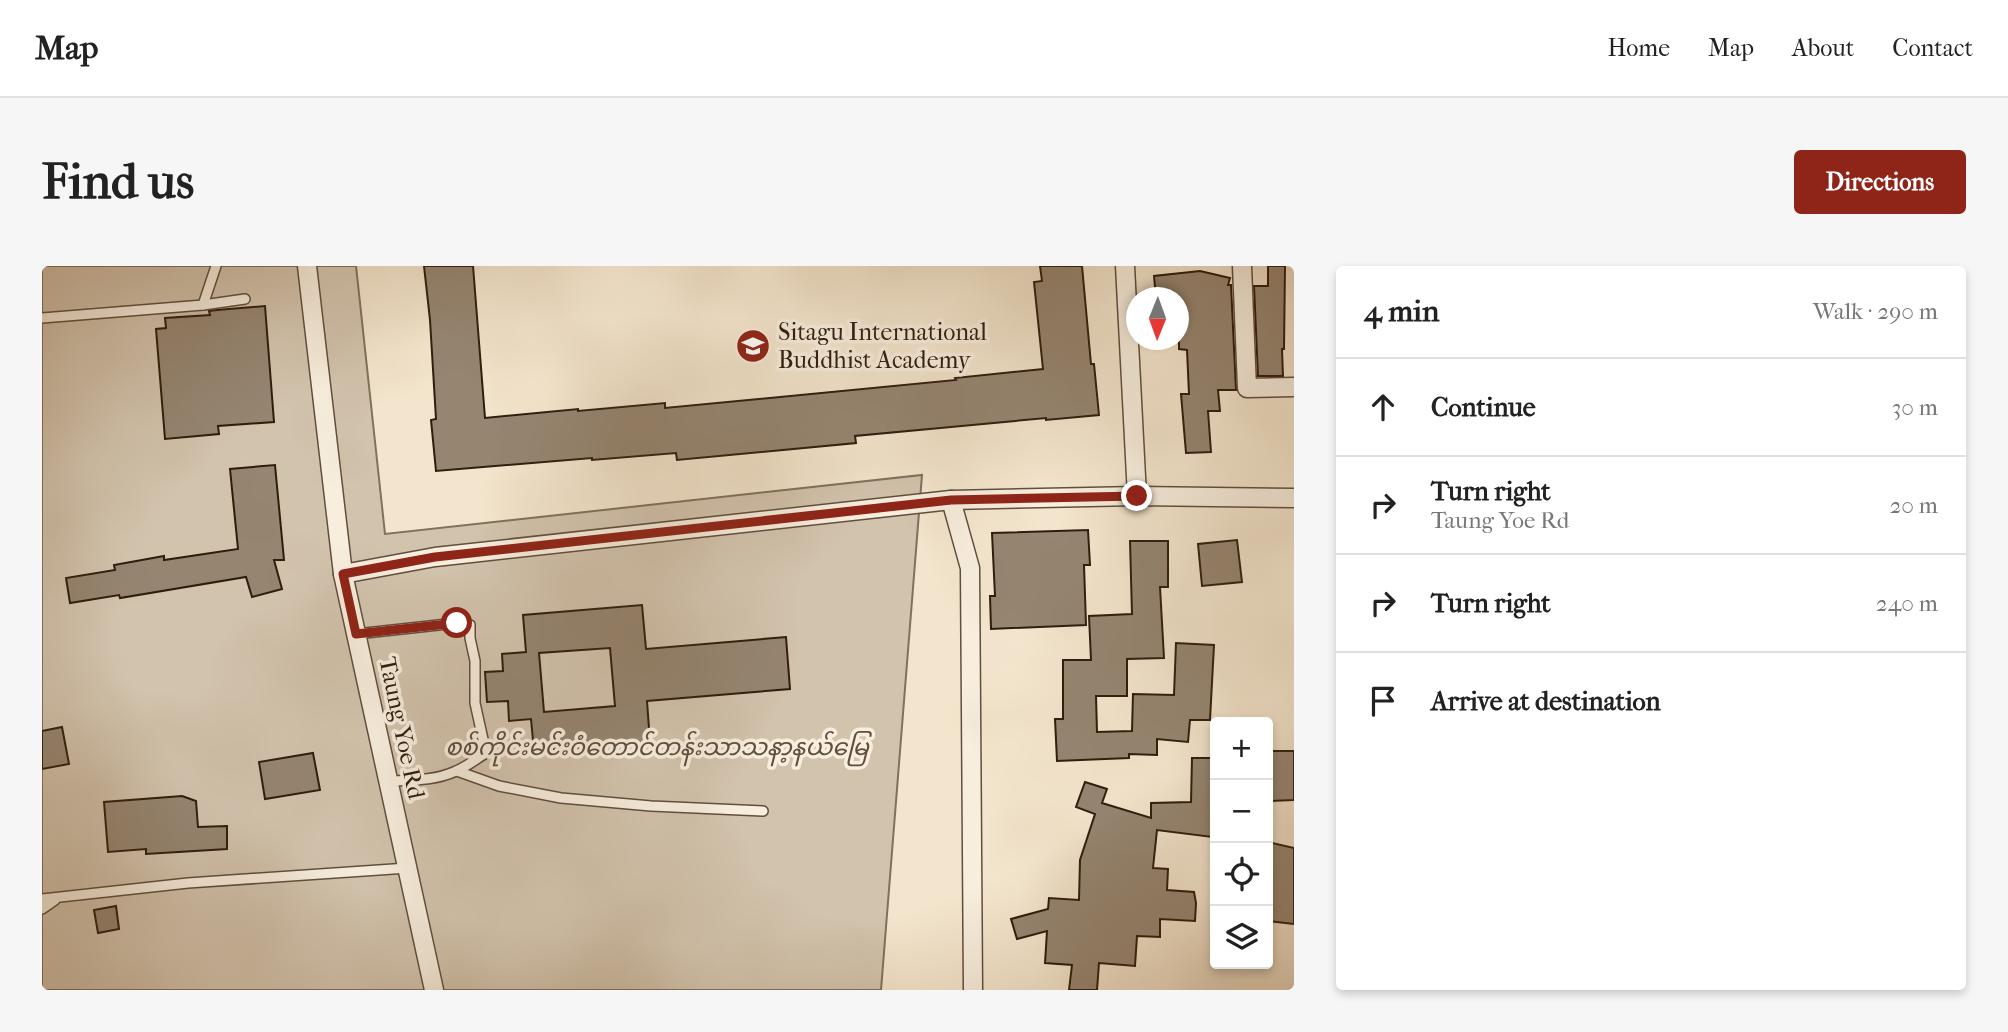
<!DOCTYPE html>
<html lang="en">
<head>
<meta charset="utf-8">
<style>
	:root { --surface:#fff; --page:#f6f6f6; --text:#222; --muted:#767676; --line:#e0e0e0; --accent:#8f2418 }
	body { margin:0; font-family:"IM FELL French Canon","Noto Sans Myanmar",serif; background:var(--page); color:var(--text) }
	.controls { position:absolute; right:21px; bottom:21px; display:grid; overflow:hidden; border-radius:7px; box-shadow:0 4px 10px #0003 }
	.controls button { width:63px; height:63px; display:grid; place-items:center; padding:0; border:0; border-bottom:2px solid var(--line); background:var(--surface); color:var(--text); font:35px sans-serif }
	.compass { position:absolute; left:1084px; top:21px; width:63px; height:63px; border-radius:50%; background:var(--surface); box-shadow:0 4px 10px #0003; rotate:181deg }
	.stop { position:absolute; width:21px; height:21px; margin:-16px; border:5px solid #8f2418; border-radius:50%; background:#fff }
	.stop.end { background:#8f2418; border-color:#fff; box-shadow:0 2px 7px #0008 }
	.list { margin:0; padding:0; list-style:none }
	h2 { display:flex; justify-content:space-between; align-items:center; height:91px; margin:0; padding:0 28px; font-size:30px }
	h2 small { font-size:23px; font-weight:400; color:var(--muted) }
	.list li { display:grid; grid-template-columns:46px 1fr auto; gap:21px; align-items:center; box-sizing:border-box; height:98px; padding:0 28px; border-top:2px solid var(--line) }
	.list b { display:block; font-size:26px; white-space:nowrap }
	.list p { margin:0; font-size:23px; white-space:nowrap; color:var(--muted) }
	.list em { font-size:23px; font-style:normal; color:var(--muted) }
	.icon { flex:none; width:38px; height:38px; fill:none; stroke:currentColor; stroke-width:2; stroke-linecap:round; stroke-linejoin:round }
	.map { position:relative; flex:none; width:1252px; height:724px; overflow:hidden; border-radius:7px }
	header { display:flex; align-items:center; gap:42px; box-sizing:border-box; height:98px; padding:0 35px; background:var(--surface); border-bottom:2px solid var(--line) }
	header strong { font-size:33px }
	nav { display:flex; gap:38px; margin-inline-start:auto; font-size:24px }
	.intro { display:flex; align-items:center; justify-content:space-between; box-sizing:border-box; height:168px; padding:0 42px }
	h1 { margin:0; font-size:49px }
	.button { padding:18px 32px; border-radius:7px; background:var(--accent); color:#fff; font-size:24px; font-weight:700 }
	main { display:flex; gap:42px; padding:0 42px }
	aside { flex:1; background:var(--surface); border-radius:7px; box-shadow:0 4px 10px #0003 }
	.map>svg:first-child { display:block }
	.green { fill:#d2c3ad; stroke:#81705e; stroke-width:2 }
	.building { fill:#958571; stroke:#301c0e; stroke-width:2; fill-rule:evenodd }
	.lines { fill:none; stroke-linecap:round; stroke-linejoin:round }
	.lane-casing { stroke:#614e3e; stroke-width:12 }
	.street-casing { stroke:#614e3e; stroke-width:21 }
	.lane { stroke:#f7eede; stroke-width:9 }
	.street { stroke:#f7eede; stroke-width:18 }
	.route { stroke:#8f2418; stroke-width:9 }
	.labels { text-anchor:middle; stroke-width:7; stroke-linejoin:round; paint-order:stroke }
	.poi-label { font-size:24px; fill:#301c0e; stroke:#f7eede; text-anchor:start }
	.street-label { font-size:24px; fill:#301c0e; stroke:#f7eede }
	.park-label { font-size:24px; font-style:italic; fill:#614e3e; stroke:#f7eede }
</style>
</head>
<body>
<header>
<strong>Map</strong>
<nav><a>Home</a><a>Map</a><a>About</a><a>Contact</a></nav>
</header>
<div class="intro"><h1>Find us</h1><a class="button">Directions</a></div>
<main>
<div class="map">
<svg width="1252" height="724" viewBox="0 0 1252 724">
	<rect width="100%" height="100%" fill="#f3e5cd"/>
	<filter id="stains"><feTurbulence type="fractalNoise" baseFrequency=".00286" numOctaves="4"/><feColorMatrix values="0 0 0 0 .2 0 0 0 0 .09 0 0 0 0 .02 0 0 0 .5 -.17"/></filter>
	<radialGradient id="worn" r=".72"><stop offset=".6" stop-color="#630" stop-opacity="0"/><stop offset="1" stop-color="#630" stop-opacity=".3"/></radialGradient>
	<path class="green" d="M0 0H314L343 268 880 209 839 724H0Z"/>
	<g class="building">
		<path d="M382 0H431L443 152 536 143V145L623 137V142L914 114 913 112 1001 103 992 16 1000 15 998 0H1040L1049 98H1052L1057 149 1004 154V152L813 170 814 177 635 194 634 187 550 194V192L394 205 389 154 394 153 388 54Z"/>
		<path d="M1226 0H1243L1242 83H1240L1241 110H1216L1212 20H1226Z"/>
		<path d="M1158 5 1188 12 1186 19H1189L1194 124H1176L1178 145H1166L1169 186 1144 187 1139 128H1147L1145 84 1137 83V32H1114L1112 10Z"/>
		<path d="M223 40 232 156 176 160 177 168 123 173 114 63 124 62 123 52 168 49 167 45 175 44Z"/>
		<path d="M233 199 242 294H232L240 323 210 331 204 311 78 332 77 329 28 337 24 312 73 304 72 299 122 290V294L196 283 188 203Z"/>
		<path d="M1046 264 1048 299H1042L1044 359 949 363 948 330H953L950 267Z"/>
		<path d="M1195 274 1200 316 1160 320 1156 278Z"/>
		<path d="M1088 275H1126V321H1118L1122 392 1085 393V430H1054L1055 466 1090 465 1091 428 1132 429 1134 377 1172 379 1168 454H1148L1146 476 1115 473V489L1087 488V492L1015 495 1013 453H1021V394H1049L1047 350 1090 348Z"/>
		<path d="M600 339 604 383 744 371 748 423 605 435 608 476 492 485 489 453 467 455 466 435 445 436 443 406 461 405 460 388 484 386 481 349ZM568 382 573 440 502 446 497 387Z"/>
		<path d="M20 461 27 498 0 503V465Z"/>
		<path d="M1226 485H1252V534L1226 535Z"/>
		<path d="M271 487 278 524 223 533 217 496Z"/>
		<path d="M1150 492H1173V544L1170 571 1115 564 1111 602 1126 603 1125 624 1152 626 1154 637 1153 655 1118 653V671L1095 670 1093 700 1057 697 1055 724H1027L1030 699 1003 697 1005 665 975 673 969 653 1006 643 1007 632 1037 634 1038 594 1053 548 1034 541 1043 516 1065 523 1060 537 1109 552V537L1149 536Z"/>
		<path d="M140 530 154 535 156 561 185 560V583L104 588V583L66 586 62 536Z"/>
		<path d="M1226 576 1252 582V658L1226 655Z"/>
		<path d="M74 640 77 663 56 667 52 644Z"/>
	</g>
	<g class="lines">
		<g class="lane-casing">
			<g id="lane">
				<path d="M161 39 174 0"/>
				<path d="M0 52 161 39 203 33"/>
				<path d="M314 368 415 357 428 359V372L433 395V437L444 487C434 493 424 501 414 505 393 515 369 514 346 515"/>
				<path d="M415 505 457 520 519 532 609 540 721 545"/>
				<path d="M0 633 146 617 366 602"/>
				<path d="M0 643 13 634"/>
			</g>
		</g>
		<g class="street-casing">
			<g id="street">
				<path d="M265 0 301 308 392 724"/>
				<path d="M1083 0 1095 230"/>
				<path d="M1200 0 1205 122 1252 121"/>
				<path d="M909 234 928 302 931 724"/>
				<path d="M301 308 393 291 909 234 1095 230 1252 232"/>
			</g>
		</g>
		<use href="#lane" class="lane"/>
		<use href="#street" class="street"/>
	</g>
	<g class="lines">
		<path class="route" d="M415 357 314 368 301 308 393 291 909 234 1095 230"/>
	</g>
	<defs>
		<g id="university-disc" transform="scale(1.75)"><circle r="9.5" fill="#8f2418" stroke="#f7eede"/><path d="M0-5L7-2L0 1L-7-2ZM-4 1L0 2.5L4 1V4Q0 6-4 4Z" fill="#fff"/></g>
	</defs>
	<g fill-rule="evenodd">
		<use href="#university-disc" x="711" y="80"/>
	</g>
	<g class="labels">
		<g class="poi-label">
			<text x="736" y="74">Sitagu International<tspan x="736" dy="28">Buddhist Academy</tspan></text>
		</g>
		<g class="street-label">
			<text transform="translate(360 462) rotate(78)" y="8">Taung Yoe Rd</text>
		</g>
		<g class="park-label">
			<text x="615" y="489">စစ်ကိုင်းမင်းဝံတောင်တန်းသာသနာ့နယ်မြေ</text>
		</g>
	</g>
	<rect width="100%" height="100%" filter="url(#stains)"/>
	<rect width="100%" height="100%" fill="url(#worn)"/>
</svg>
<div class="controls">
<button>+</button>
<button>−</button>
<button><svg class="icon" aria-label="locate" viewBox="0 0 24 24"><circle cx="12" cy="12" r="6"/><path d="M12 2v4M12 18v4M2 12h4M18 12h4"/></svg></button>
<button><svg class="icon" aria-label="layers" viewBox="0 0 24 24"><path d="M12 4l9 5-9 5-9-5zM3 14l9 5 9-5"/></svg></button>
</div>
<svg class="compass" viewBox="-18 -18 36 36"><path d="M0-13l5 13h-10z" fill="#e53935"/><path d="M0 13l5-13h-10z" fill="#767676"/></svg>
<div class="stop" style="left:415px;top:357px"></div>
<div class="stop end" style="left:1095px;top:230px"></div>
</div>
<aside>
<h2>4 min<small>Walk · 290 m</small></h2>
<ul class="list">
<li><svg class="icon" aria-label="ahead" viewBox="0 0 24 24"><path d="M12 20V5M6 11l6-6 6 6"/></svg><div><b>Continue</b></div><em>30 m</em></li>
<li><svg class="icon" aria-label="right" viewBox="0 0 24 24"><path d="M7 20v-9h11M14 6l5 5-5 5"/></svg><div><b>Turn right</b><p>Taung Yoe Rd</p></div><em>20 m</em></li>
<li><svg class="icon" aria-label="right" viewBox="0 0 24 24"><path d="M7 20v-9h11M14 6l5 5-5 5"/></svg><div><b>Turn right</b></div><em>240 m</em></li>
<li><svg class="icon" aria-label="arrive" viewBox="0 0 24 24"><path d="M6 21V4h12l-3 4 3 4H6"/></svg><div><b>Arrive at destination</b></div></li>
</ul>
</aside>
</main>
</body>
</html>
